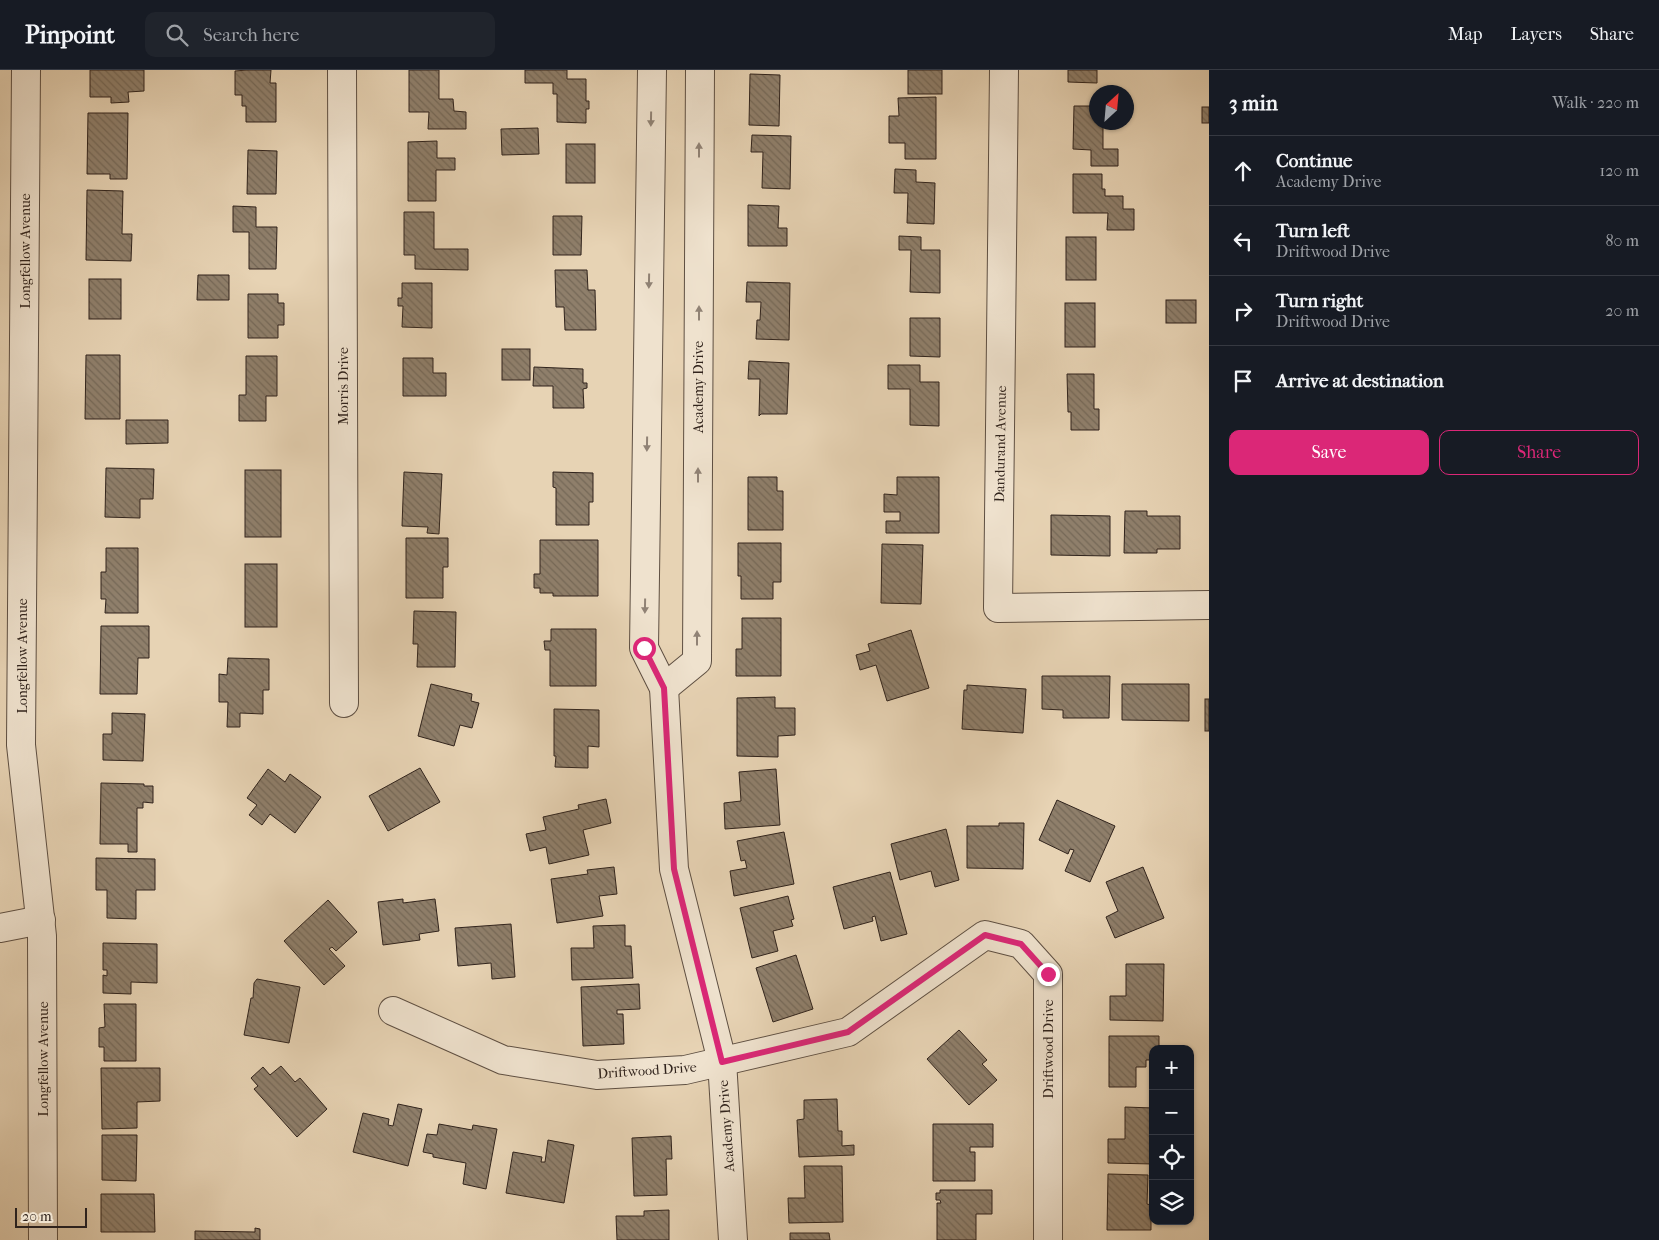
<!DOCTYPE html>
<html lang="en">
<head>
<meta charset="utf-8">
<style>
	:root { --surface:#171b24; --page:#20242c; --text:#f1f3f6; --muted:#9ea1a6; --line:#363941; --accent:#db2777 }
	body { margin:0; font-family:"IM FELL French Canon",serif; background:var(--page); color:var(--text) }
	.controls { position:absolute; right:15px; bottom:15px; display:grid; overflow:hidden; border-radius:10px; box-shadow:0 1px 4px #0004 }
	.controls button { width:45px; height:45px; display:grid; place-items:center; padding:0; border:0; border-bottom:1px solid var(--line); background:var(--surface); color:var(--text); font:25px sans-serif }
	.compass { position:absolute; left:1089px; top:15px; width:45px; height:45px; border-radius:50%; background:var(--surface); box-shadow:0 1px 4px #0004; rotate:26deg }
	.scale { position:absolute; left:15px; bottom:12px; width:72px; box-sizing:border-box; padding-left:5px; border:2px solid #30231c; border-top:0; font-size:14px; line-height:18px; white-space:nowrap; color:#30231c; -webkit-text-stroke:4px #efe2ce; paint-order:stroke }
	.stop { position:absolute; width:15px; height:15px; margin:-11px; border:4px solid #db2777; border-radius:50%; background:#fff }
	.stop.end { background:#db2777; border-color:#fff; box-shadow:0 1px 5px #0008 }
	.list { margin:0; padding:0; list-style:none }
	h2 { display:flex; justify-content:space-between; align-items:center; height:65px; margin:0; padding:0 20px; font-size:21px }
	h2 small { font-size:16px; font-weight:400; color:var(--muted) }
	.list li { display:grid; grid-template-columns:32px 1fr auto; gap:15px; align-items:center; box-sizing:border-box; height:70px; padding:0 20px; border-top:1px solid var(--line) }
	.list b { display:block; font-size:19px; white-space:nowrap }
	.list p { margin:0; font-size:16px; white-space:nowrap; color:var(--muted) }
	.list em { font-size:16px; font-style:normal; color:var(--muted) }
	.actions { display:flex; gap:10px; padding:15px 20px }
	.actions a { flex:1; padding:11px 0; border:1px solid var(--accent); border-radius:10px; text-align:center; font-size:18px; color:var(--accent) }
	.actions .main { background:var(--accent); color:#fff }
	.icon { flex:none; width:28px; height:28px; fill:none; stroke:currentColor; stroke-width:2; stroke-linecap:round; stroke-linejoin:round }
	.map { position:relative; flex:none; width:1209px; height:1170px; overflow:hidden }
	header { display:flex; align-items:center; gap:30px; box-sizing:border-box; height:70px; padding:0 25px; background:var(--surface); border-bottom:1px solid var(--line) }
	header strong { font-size:24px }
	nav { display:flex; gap:28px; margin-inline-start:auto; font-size:18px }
	.search { width:350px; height:45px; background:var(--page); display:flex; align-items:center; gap:12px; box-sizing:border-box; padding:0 18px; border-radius:10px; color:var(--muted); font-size:19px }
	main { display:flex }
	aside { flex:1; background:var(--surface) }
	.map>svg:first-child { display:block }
	.building { fill:url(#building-back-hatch); stroke:#30231c }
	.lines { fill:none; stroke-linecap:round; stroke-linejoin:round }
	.minor-casing { stroke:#5e4f42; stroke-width:30 }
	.minor { stroke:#efe2ce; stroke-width:28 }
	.oneway { fill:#908275 }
	.route { stroke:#db2777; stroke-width:6 }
	.labels { text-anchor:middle; stroke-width:4; stroke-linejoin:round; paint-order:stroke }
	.street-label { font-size:14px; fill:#30231c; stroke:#efe2ce }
</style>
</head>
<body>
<header>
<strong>Pinpoint</strong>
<div class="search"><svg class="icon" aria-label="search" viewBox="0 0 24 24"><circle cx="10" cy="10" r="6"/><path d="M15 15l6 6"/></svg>Search here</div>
<nav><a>Map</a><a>Layers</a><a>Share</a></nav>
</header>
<main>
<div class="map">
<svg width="1209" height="1170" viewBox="0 0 1209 1170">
	<defs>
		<pattern id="building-back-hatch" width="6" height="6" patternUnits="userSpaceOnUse" patternTransform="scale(1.25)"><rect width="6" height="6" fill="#8f7f6b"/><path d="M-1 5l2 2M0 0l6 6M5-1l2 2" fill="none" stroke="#756857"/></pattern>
	</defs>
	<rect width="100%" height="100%" fill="#e7d3b4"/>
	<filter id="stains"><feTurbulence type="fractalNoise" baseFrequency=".004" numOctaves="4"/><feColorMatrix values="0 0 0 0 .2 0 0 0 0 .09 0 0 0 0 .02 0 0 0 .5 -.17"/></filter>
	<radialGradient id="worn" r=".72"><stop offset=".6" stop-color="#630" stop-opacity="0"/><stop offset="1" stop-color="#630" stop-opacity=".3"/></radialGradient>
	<g class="building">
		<path d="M90 0H144V21L128 22 129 32 111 33V27H90Z"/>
		<path d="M247 0H271L270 13H276V52H246V36H242V25H235V1Z"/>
		<path d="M409 0H439V29H453L454 41 466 42V59H428L429 42H409Z"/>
		<path d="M525 0H567V9H586V31H589V39H586V53L557 52V24H553V13H525Z"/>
		<rect x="908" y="0" width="34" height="24"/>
		<path d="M1068 0H1097V13L1068 12Z"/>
		<path d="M750 4 780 5 779 56 749 55Z"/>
		<path d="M936 27V89H905V73H889V46H899L898 28Z"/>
		<path d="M1074 36H1096V52H1103V79H1118V96H1091V80L1073 79Z"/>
		<rect x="1202" y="37" width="7" height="16"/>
		<path d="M88 43H128L127 109H110V104H87Z"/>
		<path d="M538 58 539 84 502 85 501 59Z"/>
		<path d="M752 65 791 66 790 119 762 118 763 82H751Z"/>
		<path d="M437 71V88H455V100H436V131H408V72Z"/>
		<rect x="566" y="74" width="29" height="39"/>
		<path d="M248 80 277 81 276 124H247Z"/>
		<path d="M895 99 916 100V112L935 113 934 154 907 153 908 123H894Z"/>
		<path d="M1073 104H1102V119H1105V126H1123V139H1134V160H1107L1108 143H1073Z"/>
		<path d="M87 120 123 121 122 164H132L131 191 86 190Z"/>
		<path d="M748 135 779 136 778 158H787V176H748Z"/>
		<path d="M233 136 256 137V157H277L276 199H249V162H233Z"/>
		<path d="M404 142H434V179H468V200L415 199V185H404Z"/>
		<path d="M553 146H582L581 185H553Z"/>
		<path d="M899 166 921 167V180H940V223L910 222 911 180H899Z"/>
		<rect x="1066" y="167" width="30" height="43"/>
		<path d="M555 200H587L588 220H595L596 260H565L564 237H556Z"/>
		<path d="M198 205H229V230H197Z"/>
		<rect x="89" y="209" width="32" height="40"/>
		<path d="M747 212 790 213 789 270 756 269 757 250H760L761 232H746Z"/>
		<path d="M402 213H432V258L402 257 403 236H398V228H402Z"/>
		<path d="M248 224H278V233H284V255H278V268H248Z"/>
		<rect x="1166" y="230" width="30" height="23"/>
		<rect x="1065" y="233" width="30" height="44"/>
		<path d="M910 248H940V287L910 286Z"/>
		<rect x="502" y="279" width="28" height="31"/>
		<path d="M86 285H120V349H85Z"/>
		<path d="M246 286H277V326H266V351H239V325H246Z"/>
		<path d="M403 288H433V303H446V326H403Z"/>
		<path d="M749 291 789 293 787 344H761L759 346 760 309H748Z"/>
		<path d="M888 295H920V312H939V356L910 355V319H888Z"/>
		<path d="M534 297 583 299V313H587V318L583 319 584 338H553V316H533Z"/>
		<path d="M1067 304H1094V339H1099V360H1071V342H1068Z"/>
		<path d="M126 350H168V373L126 374Z"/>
		<path d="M106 398 154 399 153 429H140V448L105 447Z"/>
		<rect x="245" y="400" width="36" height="67"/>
		<path d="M404 402 442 404 439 464 427 463 428 457 402 456Z"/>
		<path d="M553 402 593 403V432H589V455H556V418L553 417Z"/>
		<path d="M748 407H777V421H783V460H748Z"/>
		<path d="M897 407H939V463H886V451H900V442H884V424L897 425Z"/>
		<path d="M1125 441H1147V446H1180V479H1157V483H1124Z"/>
		<path d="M1051 445 1110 446V486L1051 485Z"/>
		<path d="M406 468H448V497H443V528H406Z"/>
		<path d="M540 470H598V526H553V523H540V518H534V504H540Z"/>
		<path d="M738 473H781V512H773V529H741V506H738Z"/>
		<path d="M882 474 923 475 921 534 881 533Z"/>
		<path d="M106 478H138V543H105L106 529H101V502H106Z"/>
		<rect x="245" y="494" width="32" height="63"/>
		<path d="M414 541 456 542 455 597H417L418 574H413Z"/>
		<path d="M742 548H781V606H736V579H742Z"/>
		<path d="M101 556H149V588H138L137 624H100Z"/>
		<path d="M551 559H596V616H550V580H545L544 571H551Z"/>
		<path d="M911 560 929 618 887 631 876 595 860 600 856 585 870 581 868 574Z"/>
		<path d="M228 588 269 589V620H263V644L240 643V657H227L228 632H219V604L227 605Z"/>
		<path d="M1042 606H1110L1109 648H1063V640L1042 639Z"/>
		<path d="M431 614 472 624 471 631 479 633 472 658 460 655 454 676 418 666Z"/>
		<path d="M1122 614H1189V651L1122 650Z"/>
		<path d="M967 615 1026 619 1023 663 962 659 964 620H967Z"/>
		<path d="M775 627V638H795V665L778 666V687L737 686V628Z"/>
		<rect x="1205" y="629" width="4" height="32"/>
		<path d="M554 639 599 640V677L588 676V698L555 697 556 686H554Z"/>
		<path d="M112 643 145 644 143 691 103 690V664H112Z"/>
		<path d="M420 698 440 732 388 761 369 726Z"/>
		<path d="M268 699 285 712 290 704 321 727 295 763 270 744 262 755 249 745 257 735 247 728Z"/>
		<path d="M776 699 780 755 725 759 724 733 741 731 739 702Z"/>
		<path d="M101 713 144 714V716H153V733L143 732V738H137V782H128V774H100Z"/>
		<path d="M606 729 611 753 583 760 589 785 549 794 546 777 530 781 526 764 546 760 543 747 579 739 578 735Z"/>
		<path d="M1057 730 1115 756 1090 812 1065 801 1074 780 1070 779 1068 784 1039 770Z"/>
		<path d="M999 753H1024L1023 799 967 798V756H999Z"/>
		<path d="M946 759 959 810 935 817 931 801 900 810 891 774Z"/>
		<path d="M784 762 794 814 734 826 730 801 747 798 745 790 741 791 737 771Z"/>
		<path d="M96 788 155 789V820H136V849L107 848V820H96Z"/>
		<path d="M614 797 617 824 599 826 603 846 557 853 551 809 588 804 587 800Z"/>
		<path d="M1143 797 1164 848 1115 868 1106 847 1118 841 1106 812Z"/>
		<path d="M890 802 907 864 881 871 875 846 872 847 873 851 844 859 833 817Z"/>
		<path d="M788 826 794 849 791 850 793 856 773 861 778 881 752 888 740 838Z"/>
		<path d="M403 829V833L435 829 439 861 419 864 420 870 383 875 378 832Z"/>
		<path d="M328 830 357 862 336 881 332 877 329 879 345 896 324 915 284 871Z"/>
		<path d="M511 854 515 907 492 909 491 893 458 896 455 858Z"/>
		<path d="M625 855V876H631L633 908 572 910 571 878H594L593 856Z"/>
		<path d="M103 873 157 874V913L131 912V924L103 923V905L107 906V900H103Z"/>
		<path d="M796 885 813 939 773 952 756 898Z"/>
		<path d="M1126 894H1164L1163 951 1110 950V926H1126Z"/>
		<path d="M257 909 300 917 289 973 244 965 251 928H253L254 913Z"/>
		<path d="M639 914 640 939 617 940V944H623L624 974 583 976 581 917Z"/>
		<path d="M104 934H136V991H104V977H99V958L105 957Z"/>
		<path d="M959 960 987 990 982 994 997 1010 969 1035 927 989Z"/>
		<path d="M1109 966H1159V979H1153V990H1146V997H1136V1017H1109Z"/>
		<path d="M281 996 295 1012 300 1008 327 1039 297 1067 254 1019 258 1016 251 1008 263 997 270 1005Z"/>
		<path d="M101 998H160V1031L137 1032V1058L102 1059Z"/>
		<path d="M837 1029 838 1061H842V1076L854 1075V1085L799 1087 797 1050 804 1049V1030Z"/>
		<path d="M398 1034 422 1039 408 1096 353 1082 363 1043 389 1049 388 1055 393 1056Z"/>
		<path d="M1125 1037 1153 1038V1094L1108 1093V1069H1125Z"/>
		<path d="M439 1054 472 1060 473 1055 497 1059 486 1119 463 1114 466 1093 433 1087V1084L423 1082 427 1064 437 1065Z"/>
		<path d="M933 1054H993V1077H970V1082H975V1111H933Z"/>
		<path d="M102 1065H137L136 1111 102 1110Z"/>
		<path d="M671 1066 672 1089H666L667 1125 634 1126 632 1068Z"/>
		<path d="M548 1070 574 1075 564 1133 506 1123 513 1082 542 1087 541 1092H545Z"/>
		<path d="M804 1096H842L843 1152 789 1153 788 1128H805Z"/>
		<path d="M1108 1104 1148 1105 1147 1134 1151 1135V1160H1107Z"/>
		<path d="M940 1120H992V1144H976V1170H937V1133H941L940 1130H936V1123H940Z"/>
		<path d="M101 1124H154L155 1162H101Z"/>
		<path d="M669 1140V1170H617L616 1146H644V1141Z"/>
		<path d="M255 1158 260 1159V1170H195V1161L255 1162Z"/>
		<path d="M790 1163H829L830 1170H790Z"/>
	</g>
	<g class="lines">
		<g class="minor-casing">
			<g id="minor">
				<path d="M26 0 21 675 42 866 43 1170"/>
				<path d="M342 0 344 633"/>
				<path d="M652 0 644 578 664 618 674 799 722 991 733 1170"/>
				<path d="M1004 0 998 538 1209 535"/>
				<path d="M664 618 697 591 700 0"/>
				<path d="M0 858 41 850"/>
				<path d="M393 941 503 990 597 1005 685 1000 848 962 985 865 1021 874 1048 904V1170"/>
			</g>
		</g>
		<use href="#minor" class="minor"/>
	</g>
	<defs><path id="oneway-solid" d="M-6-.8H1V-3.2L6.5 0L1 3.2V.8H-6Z" transform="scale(1.25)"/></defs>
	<g class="oneway">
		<use href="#oneway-solid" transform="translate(651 49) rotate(91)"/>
		<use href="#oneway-solid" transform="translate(699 80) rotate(-90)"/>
		<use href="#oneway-solid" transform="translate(649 211) rotate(91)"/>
		<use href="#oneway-solid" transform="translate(699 243) rotate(-90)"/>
		<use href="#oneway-solid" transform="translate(647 374) rotate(91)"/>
		<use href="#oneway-solid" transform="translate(698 405) rotate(-90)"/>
		<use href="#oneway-solid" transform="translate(645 536) rotate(91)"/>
		<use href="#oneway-solid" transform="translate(697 568) rotate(-90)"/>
	</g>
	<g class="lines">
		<path class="route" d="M644 578 664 618 674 799 722 992 848 962 985 865 1021 874 1048 904"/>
	</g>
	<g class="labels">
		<g class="street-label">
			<text transform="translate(25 181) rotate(-90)" y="5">Longfellow Avenue</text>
			<text transform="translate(343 316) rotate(-90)" y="5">Morris Drive</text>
			<text transform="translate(698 317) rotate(-90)" y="5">Academy Drive</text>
			<text transform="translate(1000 374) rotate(-89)" y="5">Dandurand Avenue</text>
			<text transform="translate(22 586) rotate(-90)" y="5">Longfellow Avenue</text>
			<text transform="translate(1048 979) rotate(-90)" y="5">Driftwood Drive</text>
			<text transform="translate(43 989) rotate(-90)" y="5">Longfellow Avenue</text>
			<text transform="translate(647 1000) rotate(-4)" y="5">Driftwood Drive</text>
			<text transform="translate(726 1056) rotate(-94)" y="5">Academy Drive</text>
		</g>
	</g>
	<rect width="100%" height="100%" filter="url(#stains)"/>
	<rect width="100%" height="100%" fill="url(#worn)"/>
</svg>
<div class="controls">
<button>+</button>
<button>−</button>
<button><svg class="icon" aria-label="locate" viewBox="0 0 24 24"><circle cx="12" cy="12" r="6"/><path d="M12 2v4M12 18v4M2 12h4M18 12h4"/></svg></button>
<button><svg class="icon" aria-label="layers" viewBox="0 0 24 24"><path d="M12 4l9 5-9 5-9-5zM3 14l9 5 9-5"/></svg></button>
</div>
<svg class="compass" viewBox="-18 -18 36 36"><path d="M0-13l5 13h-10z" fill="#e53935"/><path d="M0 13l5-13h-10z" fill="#9ea1a6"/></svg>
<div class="scale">20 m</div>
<div class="stop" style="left:644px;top:578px"></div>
<div class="stop end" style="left:1048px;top:904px"></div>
</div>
<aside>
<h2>3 min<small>Walk · 220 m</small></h2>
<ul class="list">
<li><svg class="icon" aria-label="ahead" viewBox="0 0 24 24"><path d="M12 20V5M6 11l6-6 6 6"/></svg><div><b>Continue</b><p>Academy Drive</p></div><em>120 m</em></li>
<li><svg class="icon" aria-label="left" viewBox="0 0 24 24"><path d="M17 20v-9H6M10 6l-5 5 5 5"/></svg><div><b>Turn left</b><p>Driftwood Drive</p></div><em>80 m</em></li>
<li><svg class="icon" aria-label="right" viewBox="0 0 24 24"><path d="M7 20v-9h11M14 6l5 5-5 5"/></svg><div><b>Turn right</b><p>Driftwood Drive</p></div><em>20 m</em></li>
<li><svg class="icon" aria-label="arrive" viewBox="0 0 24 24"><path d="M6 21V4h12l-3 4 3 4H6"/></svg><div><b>Arrive at destination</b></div></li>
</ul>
<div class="actions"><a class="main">Save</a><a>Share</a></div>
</aside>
</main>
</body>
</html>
